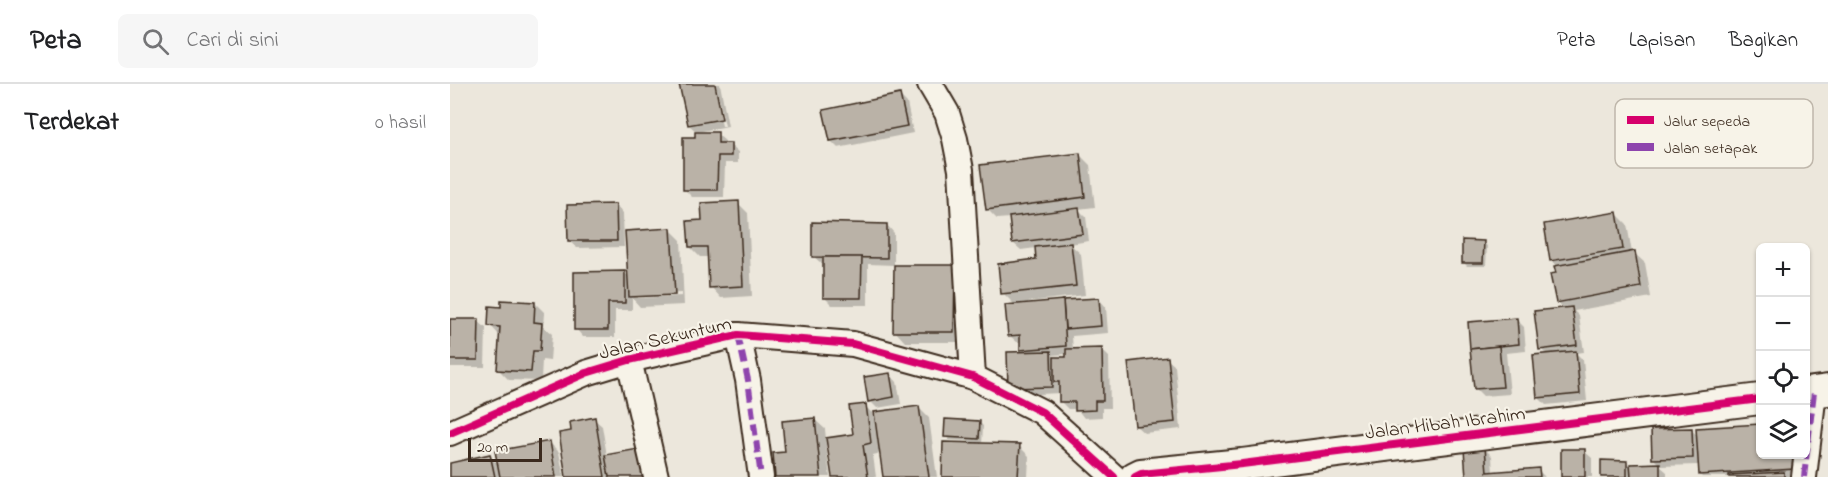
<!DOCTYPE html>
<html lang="id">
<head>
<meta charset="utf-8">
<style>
	:root { --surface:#fff; --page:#f6f6f6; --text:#202124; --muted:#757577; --line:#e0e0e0 }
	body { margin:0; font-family:"Indie Flower",sans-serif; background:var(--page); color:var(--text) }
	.controls { position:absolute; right:18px; bottom:18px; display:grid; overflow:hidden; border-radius:9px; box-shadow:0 2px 4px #0004 }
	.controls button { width:54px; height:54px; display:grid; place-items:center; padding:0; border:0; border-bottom:2px solid var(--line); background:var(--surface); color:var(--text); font:30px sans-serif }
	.scale { position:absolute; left:18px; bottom:15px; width:74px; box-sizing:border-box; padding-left:6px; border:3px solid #3b2a1e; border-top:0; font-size:16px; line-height:21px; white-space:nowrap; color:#3b2a1e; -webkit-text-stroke:4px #f7f3e8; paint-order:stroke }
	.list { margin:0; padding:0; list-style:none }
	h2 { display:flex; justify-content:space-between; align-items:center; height:78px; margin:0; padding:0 24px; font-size:26px }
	h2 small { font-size:20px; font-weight:400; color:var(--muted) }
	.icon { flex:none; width:33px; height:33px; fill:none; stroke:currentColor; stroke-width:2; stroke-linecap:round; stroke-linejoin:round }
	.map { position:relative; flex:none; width:1378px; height:393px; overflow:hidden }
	header { display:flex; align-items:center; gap:36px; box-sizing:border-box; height:84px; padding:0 30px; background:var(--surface); border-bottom:2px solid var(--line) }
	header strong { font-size:28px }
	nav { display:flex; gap:33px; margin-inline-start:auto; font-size:21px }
	.search { width:420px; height:54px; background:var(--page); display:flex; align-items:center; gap:15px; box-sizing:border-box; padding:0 21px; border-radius:9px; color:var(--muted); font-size:22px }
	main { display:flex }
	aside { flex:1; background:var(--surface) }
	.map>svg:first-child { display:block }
	.shadow { fill:#0003; fill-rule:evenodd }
	.building { fill:#bab2a7; stroke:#3b2a1e; stroke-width:1.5 }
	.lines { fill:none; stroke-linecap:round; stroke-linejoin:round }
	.minor-casing { stroke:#3b2a1e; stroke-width:28 }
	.tertiary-casing { stroke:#3b2a1e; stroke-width:34 }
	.minor { stroke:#f7f3e8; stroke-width:24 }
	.tertiary { stroke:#f7f3e8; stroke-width:30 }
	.quiet { stroke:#8e44ad; stroke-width:6; stroke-dasharray:12 6; stroke-linecap:butt }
	.cycleway-casing { stroke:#f7f3e8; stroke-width:11 }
	.cycleway { stroke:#d6006c; stroke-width:8 }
	.labels { text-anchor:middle; stroke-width:4.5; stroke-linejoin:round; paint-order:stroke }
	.street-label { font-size:20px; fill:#3b2a1e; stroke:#f7f3e8 }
	.key { fill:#f7f3e8; stroke:#bfb7ab; stroke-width:1.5 }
	.key-label { font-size:16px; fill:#3b2a1e }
</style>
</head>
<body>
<header>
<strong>Peta</strong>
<div class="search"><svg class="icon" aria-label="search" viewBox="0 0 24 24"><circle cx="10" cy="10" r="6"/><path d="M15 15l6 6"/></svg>Cari di sini</div>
<nav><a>Peta</a><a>Lapisan</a><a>Bagikan</a></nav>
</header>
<main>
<aside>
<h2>Terdekat<small>0 hasil</small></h2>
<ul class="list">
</ul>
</aside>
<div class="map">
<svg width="1378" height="393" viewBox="0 0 1378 393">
	<rect width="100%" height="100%" fill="#ece7dc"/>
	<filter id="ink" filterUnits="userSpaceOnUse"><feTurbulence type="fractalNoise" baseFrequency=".0167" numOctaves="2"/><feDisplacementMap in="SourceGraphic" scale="12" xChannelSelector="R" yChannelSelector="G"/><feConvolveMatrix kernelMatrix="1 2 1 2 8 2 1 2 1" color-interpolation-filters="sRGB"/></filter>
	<g filter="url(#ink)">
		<g class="shadow">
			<path d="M231 0H263L272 42H275L266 0H270L278 42 247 48 239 41Z"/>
			<path d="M450 12 457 19 463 49 388 64 381 57Z"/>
			<path d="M267 50 275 57V61H280L288 68V79H275L274 113H242L234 105Z"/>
			<path d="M629 70 640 81 645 123 628 125 636 133 639 157 620 160 631 170 635 211 578 218V220L649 215 656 223 658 249 622 252 623 266H652L659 273 660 324H652V333L634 334 627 325H618L611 318V309L567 311 576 269 572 265 571 258H567L559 251 565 221 553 209 588 177 586 164 571 166 563 159 560 134 547 135 537 125ZM617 270V274L606 275 603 271Z"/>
			<path d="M288 119 298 129 302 212 271 214 261 203 259 173H250L240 163 253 138Z"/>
			<path d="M166 121 173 129 174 163 127 164 119 157Z"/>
			<path d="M1167 130 1177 140 1182 169H1184L1195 179 1201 213 1124 227 1129 232 1134 268 1126 269 1133 276 1137 317 1096 321 1089 314 1097 271 1091 265 1115 225 1107 218V190L1106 181 1101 177Z"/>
			<path d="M437 141 444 149V181L418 180V221H382L374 213 375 180 371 179 363 172Z"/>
			<path d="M221 146 231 156 234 221 190 223 182 214V226H165V253H133L126 245 174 189 179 193ZM232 209V212L188 214V211Z"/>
			<path d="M1033 158 1037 162 1036 182H1017L1013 178Z"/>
			<path d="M504 183 514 193V258H455L445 247Z"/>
			<path d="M85 219 95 229 94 243 102 250 100 277 92 276 91 297 59 296 49 286 50 252 40 241 52 224Z"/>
			<path d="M1066 235 1074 243 1076 267 1056 269 1060 310 1033 312 1026 305 1019 240Z"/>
			<path d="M0 236 28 237 36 244 35 283H0Z"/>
			<path d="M717 275 725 282 731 345 694 349 686 342Z"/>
			<path d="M440 290 447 298 451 320 427 324 420 317Z"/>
			<path d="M415 322 426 333 469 324 479 334 487 393H434L431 369 423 371 426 393H384L379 361H376L380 393H327L336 370 364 335 375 345 376 355 405 351Z"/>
			<path d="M144 335 152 342 157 372 187 367 198 393H118L123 348Z"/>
			<path d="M530 339 533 342 532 361 569 362 579 372 578 393H493L519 360V357L499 356 496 352Z"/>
			<path d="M1310 341V370H1353L1354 393H1252L1250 391 1249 381 1210 382 1217 388V393H1152L1177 378 1180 382 1210 381 1203 374 1241 346 1248 352 1247 345Z"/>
			<path d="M99 358 109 368 114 393H0V381L40 372 49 381Z"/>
			<path d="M1035 365 1042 372 1043 389 1088 386 1095 393H1018Z"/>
			<path d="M1134 367 1142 374V393H1113Z"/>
		</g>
		<g class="building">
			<path d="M229 0H265L272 35 238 41Z"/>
			<path d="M450 10 457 42 380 57 373 26Z"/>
			<path d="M245 48H268V59H281V72H268L267 106H233V53H245Z"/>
			<path d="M630 69 635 113 536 126 530 81Z"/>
			<path d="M289 117 293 202 259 204 257 163H239L237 137 252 136 251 119Z"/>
			<path d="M166 120 167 157H118L117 121Z"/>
			<path d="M629 124 633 150 562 159 559 133Z"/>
			<path d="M1167 128 1173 165 1100 177 1094 140Z"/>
			<path d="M362 138 437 140V174L362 173Z"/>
			<path d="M221 144 225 211 179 213 175 147Z"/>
			<path d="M1012 156 1034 157 1033 179H1012Z"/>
			<path d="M621 159 626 202 551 210 548 180 586 175 585 163Z"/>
			<path d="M1185 167 1191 203 1106 219 1100 190 1106 189 1104 182Z"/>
			<path d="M373 173H412L411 214H373Z"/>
			<path d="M444 181H505L504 248H443Z"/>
			<path d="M175 187V219H158V246H124V188Z"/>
			<path d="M649 214 651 242 615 245 613 216Z"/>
			<path d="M51 216 85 218 84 238 92 239 90 267H83L81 288 47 286 50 243 38 242 39 222 51 223Z"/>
			<path d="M613 216 616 262 570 266V251L558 252 555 221Z"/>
			<path d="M1122 223 1127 261 1089 266 1084 227Z"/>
			<path d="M1067 234 1069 260 1020 265 1018 238Z"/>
			<path d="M0 235H29L28 276H0Z"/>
			<path d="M1049 262 1053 303 1024 305 1020 265Z"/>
			<path d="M652 264 653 317H645V326L625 327V318H609V298H604V273H616V265Z"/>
			<path d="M601 267 602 303 558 304 557 268Z"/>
			<path d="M1126 267 1130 310 1087 314 1083 271Z"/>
			<path d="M718 273 725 338 685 342 678 278Z"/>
			<path d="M440 289 444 313 418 318 414 293Z"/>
			<path d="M416 320 421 359 413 361 418 393H382L376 354 403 350 399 322Z"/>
			<path d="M469 322 479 393H433L424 328Z"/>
			<path d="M145 333 155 393H116L109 349 121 347 120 338Z"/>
			<path d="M365 334 371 393H325L323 369 335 368 332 337Z"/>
			<path d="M495 335 530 337 529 355 494 353Z"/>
			<path d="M1310 340V370H1344L1345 385 1249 391 1246 344Z"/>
			<path d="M1242 344 1243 374 1202 375 1201 345Z"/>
			<path d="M100 357 106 393H50L45 367Z"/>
			<path d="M493 358 570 360 568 393H492Z"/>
			<path d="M1035 363 1037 388 1089 384 1090 393H1016L1014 365Z"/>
			<path d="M188 365 193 393H159L155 371Z"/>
			<rect x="1111" y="365" width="24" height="28"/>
			<path d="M40 370 45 393H0V379Z"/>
			<path d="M1151 376 1177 377V393H1151Z"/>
			<path d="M1210 379V393H1181L1180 380Z"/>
			<path d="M1334 388V393H1279V391Z"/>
		</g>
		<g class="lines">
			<g class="minor-casing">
				<g id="minor">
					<path d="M480 0 497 29 505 55 511 86 523 293"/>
					<path d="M288 251 298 296 311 393"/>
					<path d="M179 276 206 393"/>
					<path d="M0 349 136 289 179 276 288 251 403 260 523 293 592 328 664 393"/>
					<path d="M1354 393 1364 308"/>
				</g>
			</g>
			<g class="tertiary-casing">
				<g id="tertiary">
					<path d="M1356 309 1378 306"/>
					<path d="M685 393 691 390 792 380 1310 315"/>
				</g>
			</g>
			<use href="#minor" class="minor"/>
			<use href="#tertiary" class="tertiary"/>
			<g class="quiet">
				<path d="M288 251 298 296 311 393"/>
				<path d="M1354 393 1364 308"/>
			</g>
			<g class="cycleway-casing">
				<g id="cycleway">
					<path d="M0 349 136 289 179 276 288 251 403 260 523 293 592 328 664 393"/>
					<path d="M685 393 691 390 792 380 1310 315"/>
				</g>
			</g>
			<use href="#cycleway" class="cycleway"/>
		</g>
	</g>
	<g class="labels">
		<g class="street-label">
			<text transform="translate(215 253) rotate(-13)" y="7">Jalan Sekuntum</text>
			<text transform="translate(995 338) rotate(-7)" y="7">Jalan Hibah Ibrahim</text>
		</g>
	</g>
	<rect x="1165" y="15" width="198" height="69" rx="9" class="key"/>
	<rect x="1177" y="32" width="27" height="8" fill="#d6006c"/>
	<rect x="1177" y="59" width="27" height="8" fill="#8e44ad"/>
	<g class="key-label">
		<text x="1214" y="42">Jalur sepeda</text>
		<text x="1214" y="69">Jalan setapak</text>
	</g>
</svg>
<div class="controls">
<button>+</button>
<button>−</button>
<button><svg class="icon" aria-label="locate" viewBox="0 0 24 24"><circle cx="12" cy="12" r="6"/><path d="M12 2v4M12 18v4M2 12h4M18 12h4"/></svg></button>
<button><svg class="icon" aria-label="layers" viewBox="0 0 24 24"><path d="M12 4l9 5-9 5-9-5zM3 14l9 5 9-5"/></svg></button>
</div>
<div class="scale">20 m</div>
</div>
</main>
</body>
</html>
